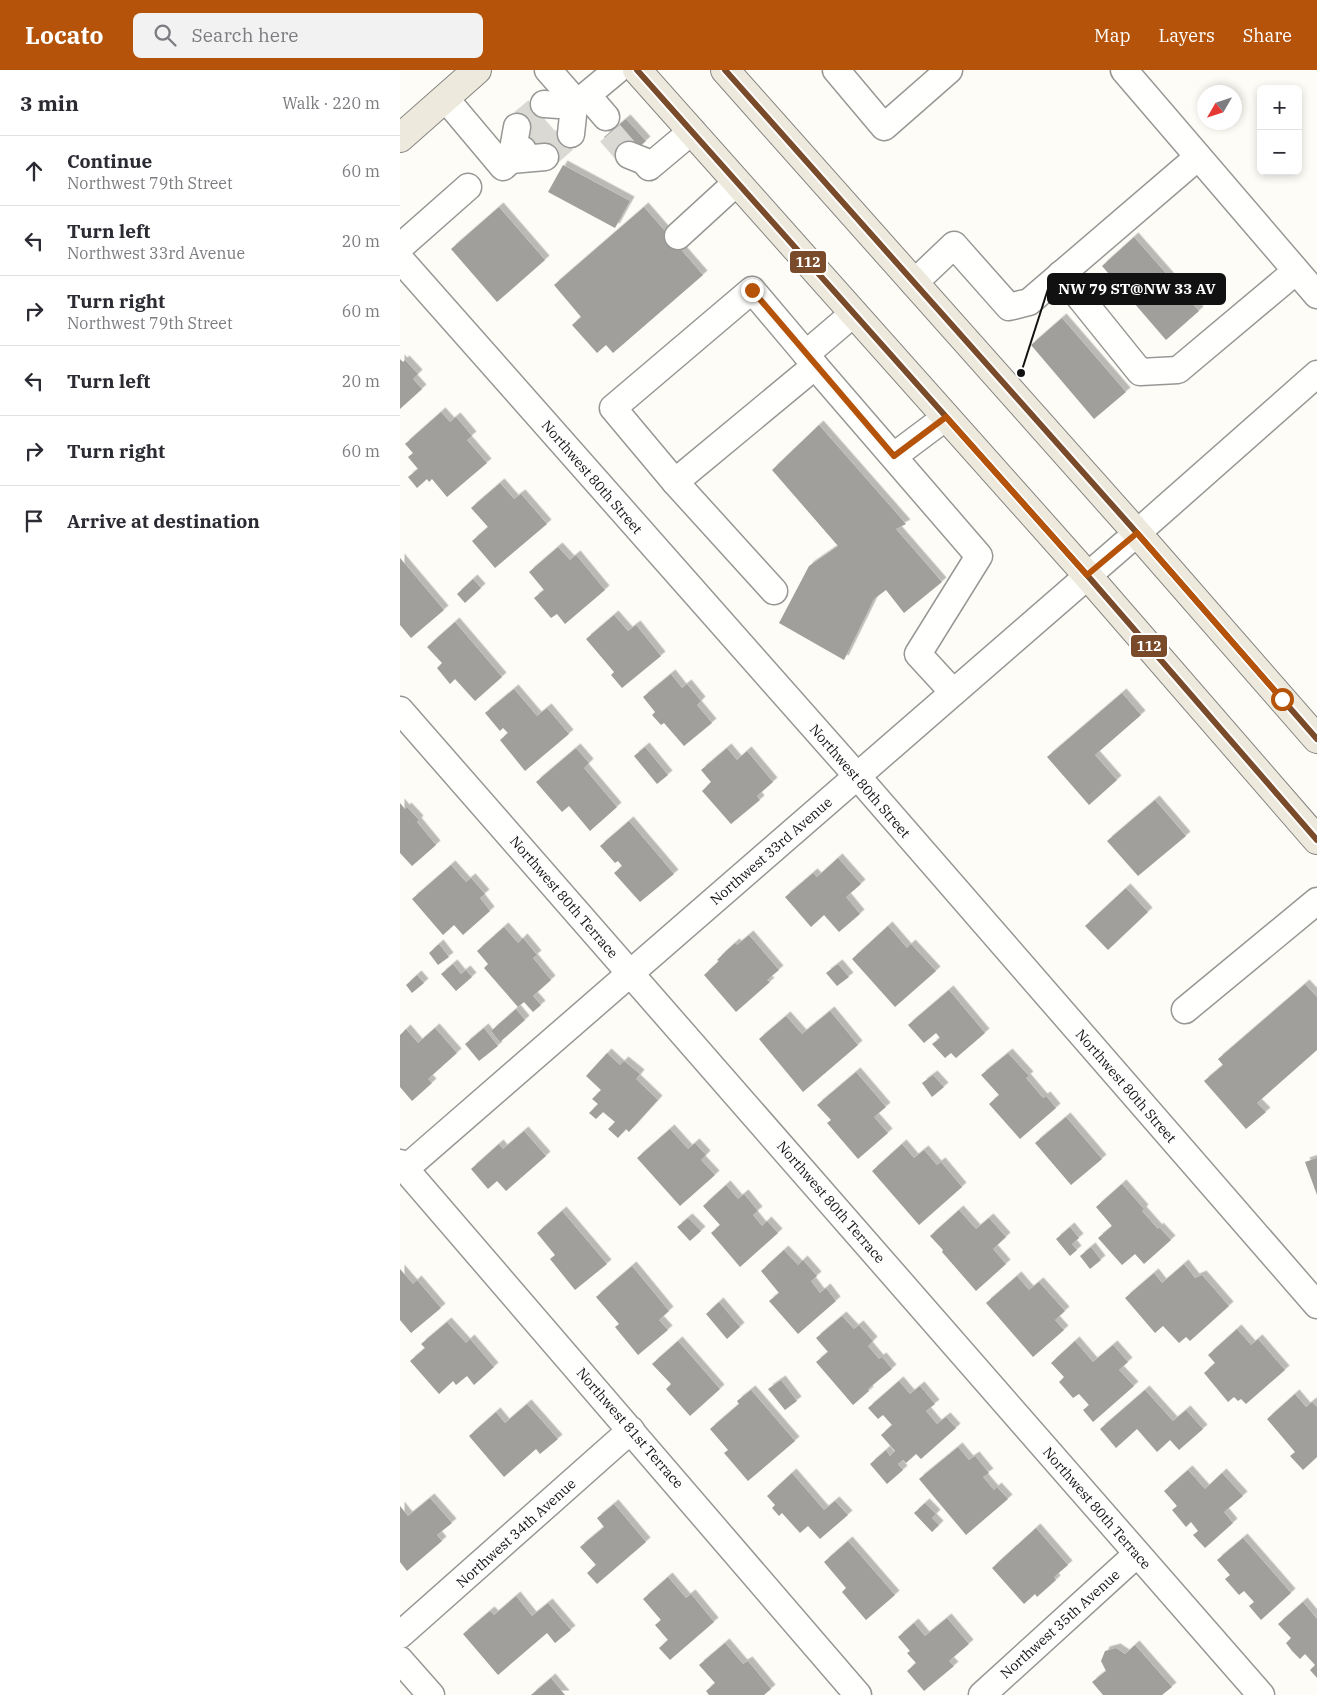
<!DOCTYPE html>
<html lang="en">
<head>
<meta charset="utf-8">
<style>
	:root { --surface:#fff; --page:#f2f2f3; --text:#2b2b33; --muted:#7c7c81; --line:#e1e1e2; --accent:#b45309 }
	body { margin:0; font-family:"IBM Plex Serif",serif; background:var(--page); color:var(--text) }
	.controls { position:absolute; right:15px; top:15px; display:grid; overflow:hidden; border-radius:8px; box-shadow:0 2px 8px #0003 }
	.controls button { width:45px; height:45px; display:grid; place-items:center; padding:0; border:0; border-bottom:1px solid var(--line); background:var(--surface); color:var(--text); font:25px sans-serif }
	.compass { position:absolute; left:797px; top:15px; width:45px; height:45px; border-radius:50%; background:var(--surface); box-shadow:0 2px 8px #0003; rotate:231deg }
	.stop { position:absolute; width:15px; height:15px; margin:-11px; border:4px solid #b45309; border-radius:50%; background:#fff }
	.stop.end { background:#b45309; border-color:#fff; box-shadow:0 1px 5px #0008 }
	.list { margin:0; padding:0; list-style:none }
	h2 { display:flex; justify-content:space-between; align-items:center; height:65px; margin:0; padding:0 20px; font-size:21px }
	h2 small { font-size:16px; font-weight:400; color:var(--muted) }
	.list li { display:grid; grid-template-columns:32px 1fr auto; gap:15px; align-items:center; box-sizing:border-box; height:70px; padding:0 20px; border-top:1px solid var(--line) }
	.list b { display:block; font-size:19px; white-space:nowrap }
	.list p { margin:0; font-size:16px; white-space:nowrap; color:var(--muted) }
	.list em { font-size:16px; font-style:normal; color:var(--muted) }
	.icon { flex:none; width:28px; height:28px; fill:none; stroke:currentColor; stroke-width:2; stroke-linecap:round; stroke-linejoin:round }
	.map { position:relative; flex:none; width:917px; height:1625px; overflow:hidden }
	header { display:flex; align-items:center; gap:30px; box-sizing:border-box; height:70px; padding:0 25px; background:var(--accent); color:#fff }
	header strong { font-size:24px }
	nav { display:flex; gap:28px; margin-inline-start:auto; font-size:18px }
	.search { width:350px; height:45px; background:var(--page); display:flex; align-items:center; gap:12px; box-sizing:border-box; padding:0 18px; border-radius:8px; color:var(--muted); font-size:19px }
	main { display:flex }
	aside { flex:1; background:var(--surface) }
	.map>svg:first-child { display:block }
	.building { fill:#a19f9c; filter:url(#shadow) }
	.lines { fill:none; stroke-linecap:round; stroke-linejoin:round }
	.minor-tunnel { stroke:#dad9d4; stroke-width:26; stroke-dasharray:26 13; stroke-linecap:butt }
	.minor-casing { stroke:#979795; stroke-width:29 }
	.major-casing { stroke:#858482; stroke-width:30 }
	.minor { stroke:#fffffe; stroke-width:26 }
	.major { stroke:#ede9dc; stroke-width:28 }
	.bus-1-casing { stroke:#fff; stroke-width:10 }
	.bus-1 { stroke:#7a4b2a; stroke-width:6 }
	.route { stroke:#b45309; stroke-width:6 }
	.labels { text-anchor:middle; stroke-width:5; stroke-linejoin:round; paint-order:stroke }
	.street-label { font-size:14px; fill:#111; stroke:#fff }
	.leader { fill:none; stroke:#111; stroke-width:2 }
	.callout-dot { fill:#111; stroke:#fff; stroke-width:2 }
	.callout { fill:#111; stroke:#111; stroke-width:2 }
	.callout-label { font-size:15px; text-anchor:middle; font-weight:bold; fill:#fff }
	.line-badge { stroke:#fff; stroke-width:2 }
	.badge-label { font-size:14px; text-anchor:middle; font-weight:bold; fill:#fff }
</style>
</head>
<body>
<header>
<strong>Locato</strong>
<div class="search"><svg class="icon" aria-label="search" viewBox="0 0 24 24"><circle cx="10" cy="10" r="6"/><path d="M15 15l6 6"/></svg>Search here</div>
<nav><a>Map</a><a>Layers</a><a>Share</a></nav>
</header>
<main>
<aside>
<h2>3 min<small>Walk · 220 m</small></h2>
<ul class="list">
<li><svg class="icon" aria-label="ahead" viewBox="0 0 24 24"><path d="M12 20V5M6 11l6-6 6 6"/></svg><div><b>Continue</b><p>Northwest 79th Street</p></div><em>60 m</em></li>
<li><svg class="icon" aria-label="left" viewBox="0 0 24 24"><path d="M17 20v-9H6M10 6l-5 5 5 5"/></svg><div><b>Turn left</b><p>Northwest 33rd Avenue</p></div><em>20 m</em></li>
<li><svg class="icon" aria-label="right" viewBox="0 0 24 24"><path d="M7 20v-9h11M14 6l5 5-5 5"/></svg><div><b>Turn right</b><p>Northwest 79th Street</p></div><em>60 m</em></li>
<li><svg class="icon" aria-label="left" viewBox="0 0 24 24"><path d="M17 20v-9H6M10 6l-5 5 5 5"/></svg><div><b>Turn left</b></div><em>20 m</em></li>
<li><svg class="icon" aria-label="right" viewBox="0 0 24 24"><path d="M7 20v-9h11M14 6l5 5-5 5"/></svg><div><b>Turn right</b></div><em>60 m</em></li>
<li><svg class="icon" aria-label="arrive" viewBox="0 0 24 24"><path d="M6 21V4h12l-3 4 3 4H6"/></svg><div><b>Arrive at destination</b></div></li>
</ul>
</aside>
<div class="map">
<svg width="917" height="1625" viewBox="0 0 917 1625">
	<defs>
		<filter id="shadow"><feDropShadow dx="4.5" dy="-4.5" stdDeviation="0" flood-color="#0004"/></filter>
	</defs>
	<rect width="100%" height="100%" fill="#fdfcf7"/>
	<g class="building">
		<path d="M226 49 246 71 224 90 204 67Z"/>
		<path d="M163 95 230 131 215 158 148 122Z"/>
		<path d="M99 137 145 190 97 232 51 179Z"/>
		<path d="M244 137 303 205 213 283 206 275 197 283 172 255 181 247 154 215Z"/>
		<path d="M734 167 799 241 766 270 702 196Z"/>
		<path d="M662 248 726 322 694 349 631 275Z"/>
		<path d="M0 289 3 292 5 290 18 304 13 309 22 319 0 339Z"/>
		<path d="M41 342 50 352 56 347 72 366 67 370 87 393 47 427 32 409 29 412 27 409 17 418 8 407 18 399 8 387 13 383 5 374Z"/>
		<path d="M419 355 506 454 496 459 542 512 504 543 486 520 474 529 444 590 379 553 409 496 438 476 372 400Z"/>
		<path d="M100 413 114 429 121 424 147 454 95 498 72 471 88 457 71 438Z"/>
		<path d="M158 477 170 490 176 485 205 520 165 554 157 544 151 548 134 528 144 520 129 502Z"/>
		<path d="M0 488 44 540 11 568 0 555Z"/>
		<path d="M73 509 81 518 65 533 57 524Z"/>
		<path d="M214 545 228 561 236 555 261 586 222 618 211 605 214 602 186 569Z"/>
		<path d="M55 552 102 607 75 631 55 609 50 614 37 598 42 593 27 577Z"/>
		<path d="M271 604 282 618 287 614 301 631 297 635 312 653 284 676 264 653 261 655 252 645 255 642 243 627Z"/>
		<path d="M114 619 137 646 147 638 169 664 125 701 100 670 108 663 103 658 100 661 85 643Z"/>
		<path d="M722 623 741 645 695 685 717 710 689 735 647 687Z"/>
		<path d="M245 677 268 705 257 714 234 686Z"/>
		<path d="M176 678 189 693 184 698 217 737 190 761 169 736 162 742 136 712Z"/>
		<path d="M327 678 337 690 347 681 373 712 357 726 360 730 331 754 302 721 311 712 301 700Z"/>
		<path d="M755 730 786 766 738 806 707 771Z"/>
		<path d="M0 733 5 739 7 737 19 750 17 752 36 775 12 796 0 783Z"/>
		<path d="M229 751 274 804 240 832 214 803 222 796 218 791 215 793 200 776Z"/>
		<path d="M438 788 461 814 446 827 460 844 439 862 424 845 411 857 385 827 413 803 417 807Z"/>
		<path d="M51 795 66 812 71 808 85 824 80 828 90 841 63 865 54 855 43 865 12 829Z"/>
		<path d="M726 818 748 842 708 880 685 856Z"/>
		<path d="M488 856 507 878 511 874 536 901 495 937 452 889Z"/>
		<path d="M104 857 118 873 123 868 137 885 133 888 151 910 133 926 141 935 133 942 124 932 118 937 84 898 88 894 77 881Z"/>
		<path d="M349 865 379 900 367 910 370 912 336 942 304 905 319 891 317 890 326 881 335 873 337 875Z"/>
		<path d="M39 874 49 887 38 895 29 883Z"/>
		<path d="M53 894 61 904 66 900 72 907 56 921 41 904Z"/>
		<path d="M438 894 449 907 437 916 426 903Z"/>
		<path d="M17 905 24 913 12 923 6 915Z"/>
		<path d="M905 914 917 927V980L857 1033 866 1042 846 1059 804 1011 823 995 818 989Z"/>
		<path d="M549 920 585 963 556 988 551 983 545 988 532 974 540 968 536 963 524 973 508 955Z"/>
		<path d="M116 939 125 950 100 972 91 961Z"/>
		<path d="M430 941 458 975 403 1022 359 969 386 946 402 964Z"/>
		<path d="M35 958 57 983 28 1009 32 1013 12 1031 0 1017V965L6 959 18 973Z"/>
		<path d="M84 958 98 976 79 991 65 974Z"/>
		<path d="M207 983 220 995 224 991 240 1004 236 1009 258 1030 229 1062 226 1059 218 1068 208 1059 215 1052 203 1042 196 1049 189 1043 198 1034 192 1029 201 1020 186 1006Z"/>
		<path d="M608 983 629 1006 626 1008 643 1028 646 1026 656 1038 620 1069 589 1034 599 1025 581 1005Z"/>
		<path d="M456 1002 486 1037 474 1047 488 1063 458 1089 427 1053 431 1050 417 1035Z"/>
		<path d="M533 1005 544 1017 532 1027 522 1013Z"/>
		<path d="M666 1047 702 1089 671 1115 635 1073Z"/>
		<path d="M270 1059 288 1079 295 1073 306 1085 301 1090 315 1105 280 1136 237 1088Z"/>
		<path d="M124 1061 146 1086 106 1121 97 1111 88 1119 71 1099 99 1074 103 1079Z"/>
		<path d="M502 1074 514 1088 524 1080 537 1095 541 1092 562 1117 519 1155 472 1101Z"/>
		<path d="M917 1088V1125L905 1092Z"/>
		<path d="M722 1114 744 1139 742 1141 758 1159 759 1157 771 1170 744 1194 735 1184 722 1195 698 1168 712 1156 696 1137Z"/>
		<path d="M326 1115 338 1129 344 1124 358 1141 353 1145 362 1156 367 1151 378 1163 340 1197 311 1163 320 1155 303 1136Z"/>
		<path d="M559 1140 576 1159 589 1148 606 1167 593 1179 606 1194 576 1221 542 1182 543 1180 530 1166Z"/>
		<path d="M162 1141 207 1194 175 1220 150 1189 155 1185 137 1163Z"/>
		<path d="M288 1148 301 1161 290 1171 277 1157Z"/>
		<path d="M670 1157 679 1168 672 1174 677 1180 670 1186 656 1169Z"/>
		<path d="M691 1177 701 1190 690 1199 680 1186Z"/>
		<path d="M384 1180 398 1195 403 1190 417 1206 411 1211 420 1223 426 1218 436 1231 398 1264 369 1231 379 1223 361 1201Z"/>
		<path d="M784 1194 795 1208 802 1205 829 1236 790 1271 786 1267 779 1273 763 1256 755 1263 725 1228 754 1203 762 1213Z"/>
		<path d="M232 1196 269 1241 259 1250 268 1260 238 1285 215 1257 219 1254 196 1227Z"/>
		<path d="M0 1199 13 1214 17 1210 41 1238 11 1263 0 1250Z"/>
		<path d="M617 1206 629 1220 639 1212 665 1241 655 1250 664 1260 633 1287 586 1233Z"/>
		<path d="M319 1232 340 1257 327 1269 306 1244Z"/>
		<path d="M442 1246 454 1259 459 1255 473 1271 468 1276 479 1289 482 1287 492 1299 468 1319 469 1321 453 1335 416 1292 428 1282 416 1268Z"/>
		<path d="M47 1252 66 1273 70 1269 94 1297 74 1315 67 1306 56 1315 53 1311 39 1324 10 1291 25 1278 21 1274Z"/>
		<path d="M837 1259 851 1275 858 1269 885 1300 846 1334 841 1329 838 1331 834 1327 828 1332 804 1303 815 1293 808 1285Z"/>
		<path d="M278 1271 320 1319 290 1346 266 1319 271 1314 252 1294Z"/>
		<path d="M675 1271 693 1292 713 1275 728 1292 719 1300 734 1316 693 1352 683 1340 689 1335 679 1324 673 1328 659 1312 664 1307 651 1293Z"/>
		<path d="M381 1310 397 1331 385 1340 368 1319Z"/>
		<path d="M499 1311 510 1324 520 1316 535 1334 526 1341 537 1354 546 1347 556 1358 521 1389 516 1384 506 1393 503 1390 498 1394 503 1400 487 1414 470 1394 486 1380 490 1386 495 1381 481 1365 492 1355 483 1345 478 1349 468 1338Z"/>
		<path d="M351 1320 395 1371 348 1411 324 1383 328 1380 310 1359 339 1334 337 1331Z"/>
		<path d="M745 1320 773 1351 786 1340 803 1359 779 1380 770 1370 757 1382 737 1359 716 1378 700 1359Z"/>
		<path d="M895 1324 906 1337 912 1332 917 1337V1387L903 1400 890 1386 895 1382 867 1349Z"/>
		<path d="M127 1334 158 1369 140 1384 136 1379 104 1407 69 1366 96 1342 105 1353Z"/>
		<path d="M558 1377 569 1390 575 1386 589 1403 583 1407 594 1420 597 1417 608 1429 566 1465 519 1409Z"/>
		<path d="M788 1400 805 1419 822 1403 843 1426 824 1442 833 1453 805 1478 793 1465 798 1461 791 1452 786 1457 772 1440 777 1436 764 1421Z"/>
		<path d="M392 1403 424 1440 435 1431 448 1445 420 1469 408 1456 400 1463 382 1443 379 1446 372 1438 375 1435 367 1426Z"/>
		<path d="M30 1428 52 1453 37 1465 42 1471 7 1501 0 1492V1436L8 1446Z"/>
		<path d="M525 1433 536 1444 532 1448 539 1455 532 1462 514 1443Z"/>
		<path d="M214 1434 246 1472 197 1514 187 1503 196 1495 180 1477 204 1457 197 1448Z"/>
		<path d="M636 1458 668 1495 654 1507 656 1510 637 1527 635 1524 624 1534 592 1498Z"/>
		<path d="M843 1468 891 1523 861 1550 849 1536 854 1532 844 1521 839 1525 825 1509 830 1505 817 1490Z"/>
		<path d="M448 1471 495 1525 466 1550 442 1522 446 1518 424 1492Z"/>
		<path d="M268 1507 286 1528 291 1524 314 1552 270 1590 259 1578 268 1570 255 1555 261 1550 243 1529Z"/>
		<path d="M116 1526 132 1546 148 1533 171 1560 155 1573 147 1563 98 1605 63 1564 90 1541 94 1545Z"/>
		<path d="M903 1532 917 1549V1608L910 1600 915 1595 905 1584 900 1589 892 1581 886 1573 891 1568 878 1554Z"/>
		<path d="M547 1548 569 1574 549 1591 554 1596 524 1621 507 1601 516 1593 507 1583 510 1581 498 1567 514 1553 525 1566Z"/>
		<path d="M325 1573 343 1594 348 1591 371 1619 364 1625H309L306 1621 315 1613 299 1595Z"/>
		<path d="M735 1575 772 1617 762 1625H703L692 1612 706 1601 701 1591 705 1581 716 1578 725 1584Z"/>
		<path d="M151 1608 165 1625H131Z"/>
	</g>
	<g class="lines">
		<g class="minor-tunnel">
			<path d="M117 57 144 34"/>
			<path d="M210 63 229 85"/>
			<path d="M131 73 158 49"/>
			<path d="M145 87 171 64"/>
		</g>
		<g class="minor-casing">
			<g id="minor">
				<path d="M148 0 177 33"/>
				<path d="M436 0 484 57 549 0"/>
				<path d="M724 0 917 225"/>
				<path d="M45 28 103 97 111 90 145 87"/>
				<path d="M144 34 174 36 171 64"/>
				<path d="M206 47 187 25 217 0"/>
				<path d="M117 57 111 90 123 80"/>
				<path d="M229 85 244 91 249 97 292 61"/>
				<path d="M278 166 337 112"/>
				<path d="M0 177 68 117"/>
				<path d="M0 189 457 706 917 1235"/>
				<path d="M661 204 740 302 778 300 896 201"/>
				<path d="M514 213 554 175 609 237 629 232 798 87"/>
				<path d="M415 296 579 486 518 584 553 622"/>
				<path d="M494 386 546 347"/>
				<path d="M275 412 415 296 406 284"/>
				<path d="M374 521 275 412 213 338 352 220 406 284 454 243"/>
				<path d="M0 640 861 1625"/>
				<path d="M785 940 917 831"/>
				<path d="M0 1093 458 1625"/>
				<path d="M5 1099 737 463 917 304"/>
				<path d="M0 1565 231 1360"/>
				<path d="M0 1590 31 1625"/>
				<path d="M582 1625 737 1484"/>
			</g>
		</g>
		<g class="major-casing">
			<g id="major">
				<path d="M237 0 687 505 917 770"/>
				<path d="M325 0 737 463 917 669"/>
				<path d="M0 68 77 0"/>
			</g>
		</g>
		<use href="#minor" class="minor"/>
		<use href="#major" class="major"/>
		<g class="bus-1-casing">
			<g id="bus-1">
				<path d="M237 0 687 505 917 770"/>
				<path d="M325 0 737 463 917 669"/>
			</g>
		</g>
		<use href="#bus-1" class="bus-1"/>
	</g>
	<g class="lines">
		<path class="route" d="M352 220 494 386 546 347 687 505 737 463 882 629"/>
	</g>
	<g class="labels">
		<g class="street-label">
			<text transform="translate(192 407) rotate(49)" y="5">Northwest 80th Street</text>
			<text transform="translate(460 711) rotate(49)" y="5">Northwest 80th Street</text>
			<text transform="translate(371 781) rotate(-41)" y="5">Northwest 33rd Avenue</text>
			<text transform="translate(164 827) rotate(49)" y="5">Northwest 80th Terrace</text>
			<text transform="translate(726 1016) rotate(49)" y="5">Northwest 80th Street</text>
			<text transform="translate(431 1132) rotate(49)" y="5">Northwest 80th Terrace</text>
			<text transform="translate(230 1358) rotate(49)" y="5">Northwest 81st Terrace</text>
			<text transform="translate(697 1438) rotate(49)" y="5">Northwest 80th Terrace</text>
			<text transform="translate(116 1463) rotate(-42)" y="5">Northwest 34th Avenue</text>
			<text transform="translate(660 1554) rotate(-42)" y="5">Northwest 35th Avenue</text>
		</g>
	</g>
	<path class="leader" d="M621 303L648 219"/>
	<circle class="callout-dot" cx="621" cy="303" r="5"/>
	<rect class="callout" x="648" y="204" width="177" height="30" rx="5"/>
	<g class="callout-label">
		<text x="737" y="224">NW 79 ST@NW 33 AV</text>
	</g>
	<g class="line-badge">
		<rect x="389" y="180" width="38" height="24" rx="5" fill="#7a4b2a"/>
		<rect x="730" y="564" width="38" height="24" rx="5" fill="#7a4b2a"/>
	</g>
	<g class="badge-label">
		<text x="408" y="197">112</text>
		<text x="749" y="581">112</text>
	</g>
</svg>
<div class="controls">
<button>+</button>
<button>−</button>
</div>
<svg class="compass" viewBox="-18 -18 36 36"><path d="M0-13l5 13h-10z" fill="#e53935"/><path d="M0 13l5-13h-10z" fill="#7c7c81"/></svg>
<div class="stop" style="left:882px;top:629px"></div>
<div class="stop end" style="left:352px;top:220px"></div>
</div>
</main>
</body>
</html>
